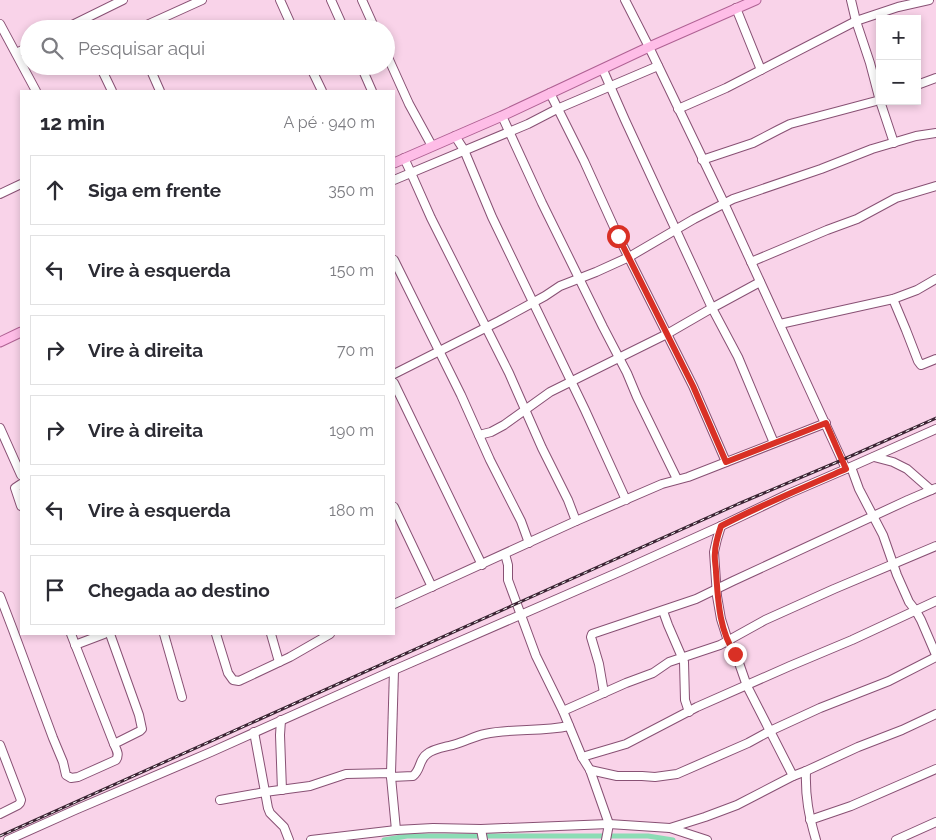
<!DOCTYPE html>
<html lang="pt">
<head>
<meta charset="utf-8">
<style>
	:root { --surface:#fff; --page:#f7f7f7; --text:#2b2b33; --muted:#7c7c81; --line:#e1e1e2 }
	body { margin:0; font-family:Raleway,sans-serif; background:var(--page); color:var(--text) }
	.controls { position:absolute; right:15px; top:15px; display:grid; overflow:hidden; border-radius:0px; box-shadow:0 2px 8px #0003 }
	.controls button { width:45px; height:45px; display:grid; place-items:center; padding:0; border:0; border-bottom:1px solid var(--line); background:var(--surface); color:var(--text); font:25px sans-serif }
	.stop { position:absolute; width:15px; height:15px; margin:-11px; border:4px solid #d93025; border-radius:50%; background:#fff }
	.stop.end { background:#d93025; border-color:#fff; box-shadow:0 1px 5px #0008 }
	.list { margin:0; padding:0; list-style:none }
	h2 { display:flex; justify-content:space-between; align-items:center; height:65px; margin:0; padding:0 20px; font-size:21px }
	h2 small { font-size:16px; font-weight:400; color:var(--muted) }
	.list li { display:grid; grid-template-columns:32px 1fr auto; gap:15px; align-items:center; box-sizing:border-box; height:70px; margin:0 10px 10px; padding:0 10px; border:1px solid var(--line); border-radius:0px }
	.list b { display:block; font-size:19px; white-space:nowrap }
	.list em { font-size:16px; font-style:normal; color:var(--muted) }
	.icon { flex:none; width:28px; height:28px; fill:none; stroke:currentColor; stroke-width:2; stroke-linecap:round; stroke-linejoin:round }
	.map { position:relative; flex:none; width:936px; height:840px; overflow:hidden }
	.search { position:absolute; background:var(--surface); box-shadow:0 2px 8px #0003; left:20px; top:20px; width:375px; height:55px; display:flex; align-items:center; gap:12px; box-sizing:border-box; padding:0 18px; border-radius:28px; color:var(--muted); font-size:19px }
	.panel { position:absolute; background:var(--surface); box-shadow:0 2px 8px #0003; left:20px; top:90px; width:375px; height:545px; border-radius:0px }
	.map>svg:first-child { display:block }
	.lines { fill:none; stroke-linecap:round; stroke-linejoin:round }
	.canal { stroke:#8cdcb5; stroke-width:5 }
	.minor-casing { stroke:#885174; stroke-width:10 }
	.major-casing { stroke:#af6193; stroke-width:11 }
	.minor { stroke:#fff; stroke-width:8 }
	.major { stroke:#febde7; stroke-width:9 }
	.rail-casing { stroke:#3b2433; stroke-width:3 }
	.rail { stroke:#fff; stroke-width:1; stroke-dasharray:4; stroke-linecap:butt }
	.route { stroke:#d93025; stroke-width:6 }
</style>
</head>
<body>
<div class="map">
<svg width="936" height="840" viewBox="0 0 936 840">
	<rect width="100%" height="100%" fill="#f9d3e9"/>
	<g class="lines">
		<path class="canal" d="M384 840 407 836H648L673 840"/>
		<g class="minor-casing">
			<g id="minor">
				<path d="M280 0 293 29"/>
				<path d="M331 0 344 29"/>
				<path d="M362 0 375 29"/>
				<path d="M625 0 649 47 724 203 846 469 936 429"/>
				<path d="M851 0 856 21 870 63 880 101"/>
				<path d="M736 8 761 70"/>
				<path d="M0 24 36 91"/>
				<path d="M64 29 123 0"/>
				<path d="M138 29 202 0"/>
				<path d="M16 53 29 47"/>
				<path d="M386 53 409 104 432 146"/>
				<path d="M100 66 112 91"/>
				<path d="M149 66 160 91"/>
				<path d="M310 66 322 91"/>
				<path d="M361 66 372 91"/>
				<path d="M603 70 625 120 712 308 738 357 774 443"/>
				<path d="M917 85 936 78"/>
				<path d="M550 93 584 161 618 236 693 386 726 462"/>
				<path d="M880 101 894 143"/>
				<path d="M678 109 726 88 856 21 898 7 929 0"/>
				<path d="M502 116 542 203 603 327 627 373 637 397 677 479"/>
				<path d="M455 136 464 150 492 217 585 410 626 500"/>
				<path d="M404 158 411 173 431 218 509 373 542 448 568 500 576 521"/>
				<path d="M702 160 753 143 778 130 790 124 880 100"/>
				<path d="M394 180 528 124 557 109 658 66"/>
				<path d="M0 194 21 184"/>
				<path d="M394 260 461 395 490 460 521 521 529 543"/>
				<path d="M751 262 827 230 857 219 896 198 936 186"/>
				<path d="M893 299 906 330 918 361 921 365 936 359"/>
				<path d="M780 324 893 299 917 290 936 279"/>
				<path d="M394 374 499 321 545 296 560 286 596 272 629 257 694 219 733 199 821 169 872 149 916 136 936 133"/>
				<path d="M394 383 482 565"/>
				<path d="M0 428 21 475"/>
				<path d="M479 435 491 432 504 425 550 392 667 334 712 308 760 282"/>
				<path d="M874 457 893 462 907 469 931 490"/>
				<path d="M851 467 859 489 883 535 897 575 909 602 916 611 921 620 936 655"/>
				<path d="M21 484 15 488 21 506"/>
				<path d="M394 507 432 587"/>
				<path d="M721 526 717 539 714 552 717 596 721 619 728 641 739 663 747 686 793 776"/>
				<path d="M505 554 508 565V580L536 656 563 711 582 757 590 770 609 824 606 840"/>
				<path d="M0 596 13 630 53 738 63 762 66 775 71 778 78 777 116 760C120 754 116 749 114 744L140 731 142 729 139 715 110 634"/>
				<path d="M394 604 576 521 662 484 688 477 826 423"/>
				<path d="M663 611 668 625 684 662 685 700 689 712"/>
				<path d="M71 634 114 744"/>
				<path d="M164 634 182 697"/>
				<path d="M216 634 228 673 233 680 239 681 290 657 330 634"/>
				<path d="M271 634 279 662"/>
				<path d="M75 645 104 634"/>
				<path d="M604 693 599 664 591 637 592 634 696 599 733 581 908 500 936 488"/>
				<path d="M563 711 626 683 653 673 669 662 720 645 765 620 834 589 936 546"/>
				<path d="M281 720 280 735 282 790"/>
				<path d="M254 732 268 808 270 813 284 827 289 840"/>
				<path d="M0 745 21 800 20 803 18 805 0 814"/>
				<path d="M582 757 626 744 697 707 790 666 852 640 936 601"/>
				<path d="M590 770 617 776H642L655 777 677 774 748 743 770 731 820 708 889 681 936 657"/>
				<path d="M806 771C805 797 809 816 816 840"/>
				<path d="M391 773 394 670"/>
				<path d="M391 777 396 830"/>
				<path d="M220 800 265 792 310 786 346 774 391 773V777L413 776C421 770 419 759 427 754 434 748 447 747 456 744 466 741 475 736 485 734 513 728 541 732 569 726"/>
				<path d="M810 820 851 806 936 769"/>
				<path d="M670 828 705 817 737 805 793 776 806 771 858 747 902 730 936 714"/>
				<path d="M481 829 483 840"/>
				<path d="M8 840 75 810 211 752 394 670 619 572 721 526 788 494 846 469"/>
				<path d="M311 840 396 830 433 828 481 829 609 824 670 828 707 840"/>
				<path d="M896 840 936 822"/>
			</g>
		</g>
		<g class="major-casing">
			<g id="major">
				<path d="M394 163 502 116 649 47 756 0"/>
				<path d="M0 342 21 332"/>
			</g>
		</g>
		<use href="#minor" class="minor"/>
		<use href="#major" class="major"/>
		<g class="rail-casing">
			<path id="rail" d="M0 836 738 504 842 460 936 418"/>
		</g>
		<use href="#rail" class="rail"/>
	</g>
	<g class="lines">
		<path class="route" d="M618 236 693 386 726 462 826 423 846 469C804 487 761 505 721 526 718 535 715 544 715 553 714 559 716 566 716 572 718 600 719 630 735 654"/>
	</g>
</svg>
<div class="controls">
<button>+</button>
<button>−</button>
</div>
<div class="stop" style="left:618px;top:236px"></div>
<div class="stop end" style="left:735px;top:654px"></div>
<div class="search"><svg class="icon" aria-label="search" viewBox="0 0 24 24"><circle cx="10" cy="10" r="6"/><path d="M15 15l6 6"/></svg>Pesquisar aqui</div>
<section class="panel">
<h2>12 min<small>A pé · 940 m</small></h2>
<ul class="list">
<li><svg class="icon" aria-label="ahead" viewBox="0 0 24 24"><path d="M12 20V5M6 11l6-6 6 6"/></svg><div><b>Siga em frente</b></div><em>350 m</em></li>
<li><svg class="icon" aria-label="left" viewBox="0 0 24 24"><path d="M17 20v-9H6M10 6l-5 5 5 5"/></svg><div><b>Vire à esquerda</b></div><em>150 m</em></li>
<li><svg class="icon" aria-label="right" viewBox="0 0 24 24"><path d="M7 20v-9h11M14 6l5 5-5 5"/></svg><div><b>Vire à direita</b></div><em>70 m</em></li>
<li><svg class="icon" aria-label="right" viewBox="0 0 24 24"><path d="M7 20v-9h11M14 6l5 5-5 5"/></svg><div><b>Vire à direita</b></div><em>190 m</em></li>
<li><svg class="icon" aria-label="left" viewBox="0 0 24 24"><path d="M17 20v-9H6M10 6l-5 5 5 5"/></svg><div><b>Vire à esquerda</b></div><em>180 m</em></li>
<li><svg class="icon" aria-label="arrive" viewBox="0 0 24 24"><path d="M6 21V4h12l-3 4 3 4H6"/></svg><div><b>Chegada ao destino</b></div></li>
</ul>
</section>
</div>
</body>
</html>
